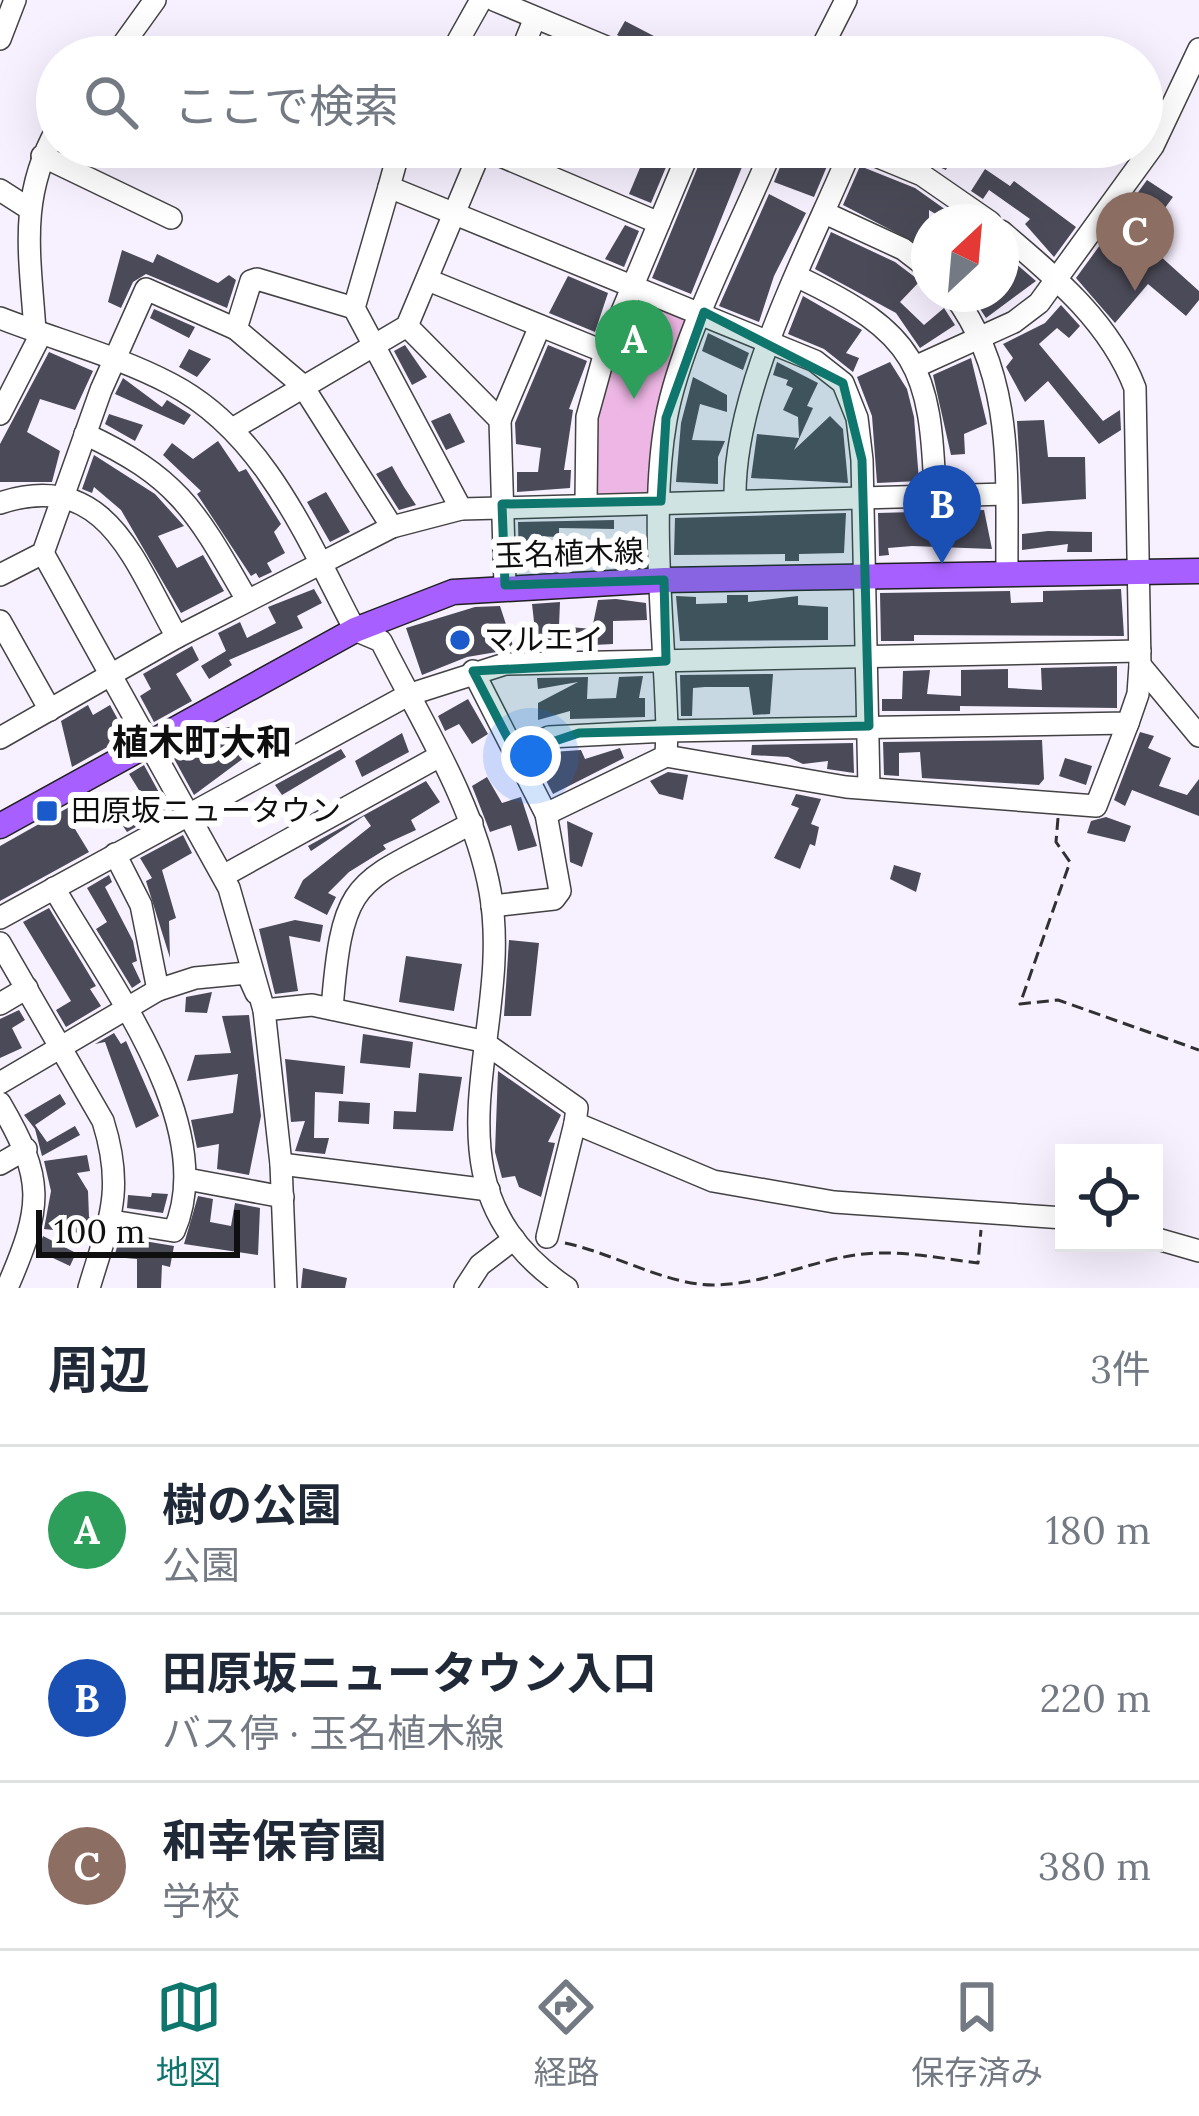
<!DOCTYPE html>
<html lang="ja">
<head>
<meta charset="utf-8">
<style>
	:root { --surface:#fff; --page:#f6f6f7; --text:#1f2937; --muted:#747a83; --line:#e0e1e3; --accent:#0f766e }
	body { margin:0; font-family:Lora,"Noto Sans JP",serif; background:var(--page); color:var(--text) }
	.controls { position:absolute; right:36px; bottom:36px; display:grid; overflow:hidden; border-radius:0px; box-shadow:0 12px 48px #0002 }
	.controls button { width:108px; height:108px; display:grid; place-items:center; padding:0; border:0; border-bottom:3px solid var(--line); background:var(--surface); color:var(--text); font:60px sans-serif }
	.compass { position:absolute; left:911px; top:204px; width:108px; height:108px; border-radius:50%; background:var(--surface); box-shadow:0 12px 48px #0002; rotate:26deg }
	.scale { position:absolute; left:36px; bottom:30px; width:204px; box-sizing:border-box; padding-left:12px; border:6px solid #0f0f0f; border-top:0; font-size:33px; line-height:42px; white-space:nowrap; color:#0f0f0f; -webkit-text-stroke:9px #fff; paint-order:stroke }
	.you { position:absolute; left:531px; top:756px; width:42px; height:42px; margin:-30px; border:9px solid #fff; border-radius:50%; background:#1a73e8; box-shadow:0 0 0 18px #1a73e833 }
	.badge { display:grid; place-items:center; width:78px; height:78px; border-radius:50%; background:var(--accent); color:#fff; font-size:39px; font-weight:700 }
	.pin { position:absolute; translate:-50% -99px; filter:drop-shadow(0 3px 6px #0008) }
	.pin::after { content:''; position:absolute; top:63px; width:42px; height:36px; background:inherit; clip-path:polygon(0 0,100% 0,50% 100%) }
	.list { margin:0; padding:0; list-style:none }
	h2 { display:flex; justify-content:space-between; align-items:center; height:156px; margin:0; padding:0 48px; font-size:51px }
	h2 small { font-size:39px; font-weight:400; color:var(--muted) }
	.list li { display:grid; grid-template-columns:78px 1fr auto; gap:36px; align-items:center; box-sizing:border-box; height:168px; padding:0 48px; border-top:3px solid var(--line) }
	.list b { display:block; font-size:45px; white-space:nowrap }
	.list p { margin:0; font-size:39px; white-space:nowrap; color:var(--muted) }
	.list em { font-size:39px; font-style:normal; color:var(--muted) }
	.icon { flex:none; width:66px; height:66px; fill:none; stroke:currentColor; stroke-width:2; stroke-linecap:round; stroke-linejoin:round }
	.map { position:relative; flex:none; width:1199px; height:1288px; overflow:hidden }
	.search { position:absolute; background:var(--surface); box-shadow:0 12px 48px #0002; left:36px; right:36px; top:36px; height:132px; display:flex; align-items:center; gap:30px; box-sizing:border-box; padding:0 42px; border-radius:66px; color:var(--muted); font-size:45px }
	.sheet { height:660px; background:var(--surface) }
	nav { display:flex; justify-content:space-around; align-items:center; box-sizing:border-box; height:168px; border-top:3px solid var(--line); background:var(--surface); font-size:33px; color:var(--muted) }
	nav a { display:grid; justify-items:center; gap:6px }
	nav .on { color:var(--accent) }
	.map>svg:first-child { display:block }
	.park { fill:#edb6e4 }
	.building { fill:#4b4a58 }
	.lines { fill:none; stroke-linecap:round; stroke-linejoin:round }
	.minor-casing { stroke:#424242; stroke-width:24 }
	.major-casing { stroke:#202020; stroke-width:27 }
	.path { stroke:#313131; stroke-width:3; stroke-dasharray:12 6; stroke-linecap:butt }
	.minor { stroke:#fff; stroke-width:21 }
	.major { stroke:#a760ff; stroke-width:24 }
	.marked { fill:#0f766e; fill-opacity:0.2; stroke:#0f766e; stroke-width:9; stroke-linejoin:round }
	.poi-dot { fill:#1b5aca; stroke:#fff; stroke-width:4.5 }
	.labels { text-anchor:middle; stroke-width:12; stroke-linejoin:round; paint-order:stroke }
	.street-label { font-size:30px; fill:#0f0f0f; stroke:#fff }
	.poi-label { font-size:30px; fill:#0f0f0f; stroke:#fff; text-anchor:start }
	.quarter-label { font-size:36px; font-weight:bold; fill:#0f0f0f; stroke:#fff }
</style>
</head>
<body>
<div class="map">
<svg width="1199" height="1288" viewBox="0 0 1199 1288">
	<rect width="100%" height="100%" fill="#f7f0ff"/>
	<path class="park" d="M635 294 690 318 657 431 648 494 592 497 591 414Z"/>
	<g class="building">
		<path d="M625 21 675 47 703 57H661L617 35Z"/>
		<path d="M706 147 746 157 691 294 652 278Z"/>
		<path d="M788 147 833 152 814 197 774 182Z"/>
		<path d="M893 147H935L953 153 946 170Z"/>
		<path d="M647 151 669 160 651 203 629 194Z"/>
		<path d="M860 166 915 188 946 210 942 218 929 210V250L843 205Z"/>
		<path d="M985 169 1010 186 1014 181 1076 227 1054 257 1025 224 1030 219 989 190 983 199 971 191Z"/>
		<path d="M1147 180 1173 197 1156 220 1131 202Z"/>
		<path d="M769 194 806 213 774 276 759 322 719 306Z"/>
		<path d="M1119 219 1199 291V300L1186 316 1148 284 1115 323 1076 278Z"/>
		<path d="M625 225 639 231 624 267 605 259Z"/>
		<path d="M831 232 895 262 920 281 900 302 924 325 944 308 955 325 920 348 896 313 815 269Z"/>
		<path d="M122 250 153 263 157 254 218 283 229 275 236 280 227 308 146 274 133 282 121 308 108 302Z"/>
		<path d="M1001 251 1036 281 986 318 973 298 1001 294Z"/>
		<path d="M568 276 608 293 595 332 549 313Z"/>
		<path d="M803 296 862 330 846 353 859 358 853 372 824 349 788 334Z"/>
		<path d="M1061 305 1080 326 1069 338 1057 328 1039 344 1103 421 1120 410 1121 430 1099 444 1048 381 1025 402 1006 367 1013 358 1003 344 1045 323Z"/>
		<path d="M154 309 195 327 189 338 150 318Z"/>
		<path d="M708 333 749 353 743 370 702 351Z"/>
		<path d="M405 345 427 377 412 385 394 351Z"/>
		<path d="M548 345 587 361 569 409 573 410 564 470H571L570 488 517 492V472H538L541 448 516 444 515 423Z"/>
		<path d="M189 349 211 359 197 377 179 367Z"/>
		<path d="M49 352 93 371 75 410 40 399 27 432 60 451 52 482H0V444Z"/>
		<path d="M971 358 987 424 964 434 965 454 951 455 933 375Z"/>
		<path d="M777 362 818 383 807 406 813 408 794 450 830 416 843 429 848 483 751 478 757 434 799 438 798 417 783 410 793 388 786 385 788 380 773 375Z"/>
		<path d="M890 362 907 389 914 417 919 481 877 483 872 416 857 377Z"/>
		<path d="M693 377 727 395V412L700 404 692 440 725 441 718 457V484L676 482 681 423Z"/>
		<path d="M123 378 162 407 167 400 191 415 184 425 115 394Z"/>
		<path d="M450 413 465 442 446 450 431 421Z"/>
		<path d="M109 414 143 425 135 441 105 424Z"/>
		<path d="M1044 420 1048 457H1085L1086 499 1022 504 1017 421Z"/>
		<path d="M218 441 239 472 246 469 281 524 274 532 285 553 267 563 272 572 259 578 256 573 251 576 197 494 201 491 163 455 172 443 193 459Z"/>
		<path d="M94 455 155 494 184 526 158 536 177 568 203 555 224 591 181 613 121 510 94 487 92 493 82 489Z"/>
		<path d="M392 466 404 487 416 505 399 510 376 474Z"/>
		<path d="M326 492 350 532 330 542 307 502Z"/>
		<path d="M984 510 992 549 912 546 888 548 889 555 879 556 878 513Z"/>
		<path d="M846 513 844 553 799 554V561H785V554L674 555 675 518Z"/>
		<path d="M614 520V529L559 528V537L531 536 532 565H519L518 522Z"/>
		<path d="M1048 531 1092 532V552H1067L1068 544 1022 550V534Z"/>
		<path d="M616 541H643L644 558H616Z"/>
		<path d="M314 589 322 603 297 616 303 628 229 660 232 665 209 679 201 666 226 651 218 633 240 622 247 638 276 623 268 607Z"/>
		<path d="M1121 589 1124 636 914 635V641H881L880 593 1010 591 1011 603 1043 602V591Z"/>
		<path d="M727 595H748V602L798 596V605L828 607V640L680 641 676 596 696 597V604L727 603Z"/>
		<path d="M616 599 646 603 647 620 613 621V644L537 648 532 604 560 602 559 626 592 629 598 600Z"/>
		<path d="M500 606 514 649 467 657 422 675 406 628 475 607Z"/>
		<path d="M192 646 199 660 176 674 192 701 154 722 140 696 151 689 143 674Z"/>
		<path d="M1117 666V708L960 706V711H882V699H902L903 671 930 670 927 694 961 696V670L1008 669V688L1042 690 1041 668Z"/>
		<path d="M773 674 770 714 753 715 749 687H705L693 688 692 716H681L680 675Z"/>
		<path d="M643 676 639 698H645V717L570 719V711L538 720V703L578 682 538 689 537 678 588 677 587 699 616 698 619 677Z"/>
		<path d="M468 699 488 734 472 744 459 724 445 731 438 716Z"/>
		<path d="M88 705 93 715 110 705 127 736 72 767 61 721Z"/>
		<path d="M237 725 252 752 194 795 171 753 198 735Z"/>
		<path d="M1140 732 1154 736 1148 748 1171 758 1159 786 1187 795 1199 779V816L1132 790 1125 806 1114 800Z"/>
		<path d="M402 733 409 752 362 777 355 761Z"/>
		<path d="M1042 740 1044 779 1039 785 922 778 920 752 899 753V776L884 775 883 742Z"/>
		<path d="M853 743 854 773 827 769 828 761 803 764 788 757 751 755 752 745Z"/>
		<path d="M620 748 624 758 553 794 536 761 553 752 581 750 585 759Z"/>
		<path d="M341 749 346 757 282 795 275 785Z"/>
		<path d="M1065 758 1092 766 1086 785 1059 776Z"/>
		<path d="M144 765 168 809 127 832 115 814 142 795 129 774Z"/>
		<path d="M668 772 688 775 683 800 659 794 650 781Z"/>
		<path d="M487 777 502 803 521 797 537 846 518 851 511 825 490 832 472 786Z"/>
		<path d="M426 781 440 802 411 820 416 830 383 845 386 849 349 872 328 893 336 897 327 915 294 898 303 880 371 826 364 816 311 851 308 846Z"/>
		<path d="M796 794 821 799 811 824 819 827 815 846 810 844 800 869 774 858 799 808 791 805Z"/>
		<path d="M87 797 92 809 102 805 106 815 75 829 89 852 0 901V846Z"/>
		<path d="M1106 817 1131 826 1125 842 1087 833 1091 821Z"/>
		<path d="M567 821 593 833 582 867 570 862Z"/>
		<path d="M183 835 192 853 162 870 176 918 169 921 170 958 146 881 152 878 140 858Z"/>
		<path d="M894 865 921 873 916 892 890 879Z"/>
		<path d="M109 875 112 882 105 887 133 941 137 961 132 963 141 982 132 988 96 929 107 922 87 888Z"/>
		<path d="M49 908 96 986 90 989 101 1006 66 1027 56 1010 71 1001 23 922Z"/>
		<path d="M295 920 323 925 320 942 289 936 298 991 275 994 259 929Z"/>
		<path d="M509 940 539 943 531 1016H504Z"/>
		<path d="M406 956 462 964 454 1011 399 1002Z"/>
		<path d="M212 992 207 1013 185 1012 186 997Z"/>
		<path d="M19 1010 25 1020 12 1028 22 1048 0 1058V1019Z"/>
		<path d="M249 1015 261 1116 249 1175 217 1169 219 1144 197 1148 191 1120 233 1113 238 1074 187 1081 195 1055 231 1053 222 1016Z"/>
		<path d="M114 1033 121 1044 126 1041 159 1116 136 1128 105 1042 95 1044Z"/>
		<path d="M363 1034 413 1042 410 1068 360 1063Z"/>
		<path d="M285 1059 345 1066 343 1094 315 1092 314 1138H329L325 1154 295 1151 305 1121 291 1122Z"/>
		<path d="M498 1071 561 1115 548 1142 555 1143 541 1197 519 1187 515 1176 502 1178 495 1152Z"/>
		<path d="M419 1073 462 1077 453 1131 393 1129 394 1111 416 1112Z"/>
		<path d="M60 1094 66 1104 35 1125 47 1142 75 1126 80 1135 42 1156 35 1129 24 1115Z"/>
		<path d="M339 1101 370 1103 369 1124 338 1122Z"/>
		<path d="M87 1155 90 1171 77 1173 88 1191 89 1217 94 1218 90 1234 44 1229 51 1191 44 1161Z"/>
		<path d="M152 1193 168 1194 163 1213 127 1208 128 1195 151 1197Z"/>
		<path d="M198 1196 213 1199 210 1222 231 1226 235 1203 260 1208 258 1255 184 1244Z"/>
		<path d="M43 1236 76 1253 70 1266 38 1251Z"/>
		<path d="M120 1237 174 1246 170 1267 162 1265 161 1288H137V1259L114 1257Z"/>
		<path d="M303 1268 347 1278 345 1288H301Z"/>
	</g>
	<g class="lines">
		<g class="minor-casing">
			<g id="minor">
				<path d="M494 0 630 57"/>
				<path d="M0 39 15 0"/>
				<path d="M114 57 155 0"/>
				<path d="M449 57 481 0"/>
				<path d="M519 57 535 18"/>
				<path d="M817 57 846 0"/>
				<path d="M400 147 389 187 815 361 843 383 857 418 862 460 869 788"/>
				<path d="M773 147C741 225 680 339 666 420 649 516 665 633 667 731L1128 723 1138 694 1140 665 1135 388C1110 322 1054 276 1001 231"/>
				<path d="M854 147 922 175 990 222"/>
				<path d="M482 148 659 223"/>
				<path d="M42 156 171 218"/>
				<path d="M389 187 354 308 461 509"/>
				<path d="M0 190 28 208"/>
				<path d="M825 213 903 249 929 269"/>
				<path d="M798 277C916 333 931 366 935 495"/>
				<path d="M428 280 605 352"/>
				<path d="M953 294C1016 377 1006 477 1007 575"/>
				<path d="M354 308 257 279 251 281 236 329 302 385 392 527"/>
				<path d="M0 318C56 340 118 356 171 384 265 433 308 541 355 630L381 641C421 721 474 803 490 891 516 1035 410 1183 567 1288"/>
				<path d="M407 326 500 420 505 585"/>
				<path d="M35 331C30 255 18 198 57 129"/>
				<path d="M917 366 1014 322 1039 303 1153 146 1199 49"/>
				<path d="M0 414 41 334"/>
				<path d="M500 420 540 326"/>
				<path d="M234 428 407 326 482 147"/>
				<path d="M85 434C180 478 197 513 247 600"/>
				<path d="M735 499C733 388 809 251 852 147"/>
				<path d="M586 502 587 417 605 352 691 147"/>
				<path d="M0 503C107 468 134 562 177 637L392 527 461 509 1006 494"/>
				<path d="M43 553 229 888 264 1010 281 1164 286 1288"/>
				<path d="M0 575 43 553 101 390 146 289 236 329"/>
				<path d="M0 621 50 710"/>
				<path d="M1140 665 1199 736"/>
				<path d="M473 671 546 814 560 891 554 899 492 906"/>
				<path d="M0 738 177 637"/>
				<path d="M516 754 549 737 667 731 666 756 546 814"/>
				<path d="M666 756 846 787 1096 806 1128 723"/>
				<path d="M115 854 141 905 158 990"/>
				<path d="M223 876 438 757"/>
				<path d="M54 888C105 978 221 1125 174 1231L112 1221"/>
				<path d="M0 918 408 695 505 664 1140 651"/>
				<path d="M0 943 103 1121C125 1191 109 1221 89 1288"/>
				<path d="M0 1004 27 988"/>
				<path d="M332 1009C343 871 356 886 472 823"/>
				<path d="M264 1010 312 1005 482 1041 577 1108 575 1123 713 1181 834 1202 1064 1218"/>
				<path d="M0 1083 158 990 195 978 247 973 256 993"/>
				<path d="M0 1103C45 1180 43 1205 7 1288"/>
				<path d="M0 1164 26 1149"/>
				<path d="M281 1164 489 1190"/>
				<path d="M187 1179 283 1197"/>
				<path d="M547 1237 575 1123"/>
				<path d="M1154 1238 1199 1251"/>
				<path d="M465 1288 480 1265 514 1239"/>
			</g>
		</g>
		<g class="major-casing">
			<path id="major" d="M0 826 355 630 453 592 664 580 1199 571"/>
		</g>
		<g class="path">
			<path d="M1058 818 1056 842 1070 862 1020 1004 1058 1000 1199 1050"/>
			<path d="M565 1243C613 1253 669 1286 715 1285 772 1284 820 1255 877 1253 910 1252 946 1259 978 1263L981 1230"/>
		</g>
		<use href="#minor" class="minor"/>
		<use href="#major" class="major"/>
	</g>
	<path class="marked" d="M704 312 843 383 862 460 869 726 579 733 516 754 473 671 666 661 664 580 505 585 502 504 661 501 666 418Z"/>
	<g class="poi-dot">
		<circle cx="460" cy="640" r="12"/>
		<rect x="35" y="799" width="24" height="24" rx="6"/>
	</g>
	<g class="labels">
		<g class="street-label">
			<text transform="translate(569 554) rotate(-2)" y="10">玉名植木線</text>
		</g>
		<g class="poi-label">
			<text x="484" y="650">マルエイ</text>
			<text x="71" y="821">田原坂ニュータウン</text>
		</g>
		<g class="quarter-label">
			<text x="202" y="755">植木町大和</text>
		</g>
	</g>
</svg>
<div class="controls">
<button><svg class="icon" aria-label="locate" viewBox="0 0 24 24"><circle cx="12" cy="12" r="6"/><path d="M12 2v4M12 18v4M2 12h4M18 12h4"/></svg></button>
</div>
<svg class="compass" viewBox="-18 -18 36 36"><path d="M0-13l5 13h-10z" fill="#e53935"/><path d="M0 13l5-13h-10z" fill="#747a83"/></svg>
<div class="scale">100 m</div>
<div class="you"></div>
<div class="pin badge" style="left:634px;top:399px;background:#2e9e5b">A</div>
<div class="pin badge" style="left:942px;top:564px;background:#1a4fb4">B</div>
<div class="pin badge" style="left:1135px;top:291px;background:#8d6e63">C</div>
<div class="search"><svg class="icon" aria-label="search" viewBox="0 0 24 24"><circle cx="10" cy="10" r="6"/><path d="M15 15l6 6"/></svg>ここで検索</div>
</div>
<section class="sheet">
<h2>周辺<small>3件</small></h2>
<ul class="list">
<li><span class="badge" style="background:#2e9e5b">A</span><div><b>樹の公園</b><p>公園</p></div><em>180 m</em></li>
<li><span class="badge" style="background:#1a4fb4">B</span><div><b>田原坂ニュータウン入口</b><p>バス停 · 玉名植木線</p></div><em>220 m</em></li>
<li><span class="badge" style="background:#8d6e63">C</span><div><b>和幸保育園</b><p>学校</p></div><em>380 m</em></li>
</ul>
</section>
<nav>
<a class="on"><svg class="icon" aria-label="map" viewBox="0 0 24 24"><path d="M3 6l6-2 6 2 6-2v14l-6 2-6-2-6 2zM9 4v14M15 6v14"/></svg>地図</a>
<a><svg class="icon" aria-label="directions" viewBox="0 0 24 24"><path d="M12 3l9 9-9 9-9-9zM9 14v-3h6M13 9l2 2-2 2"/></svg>経路</a>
<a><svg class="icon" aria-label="saved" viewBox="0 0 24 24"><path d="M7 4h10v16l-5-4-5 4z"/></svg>保存済み</a>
</nav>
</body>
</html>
